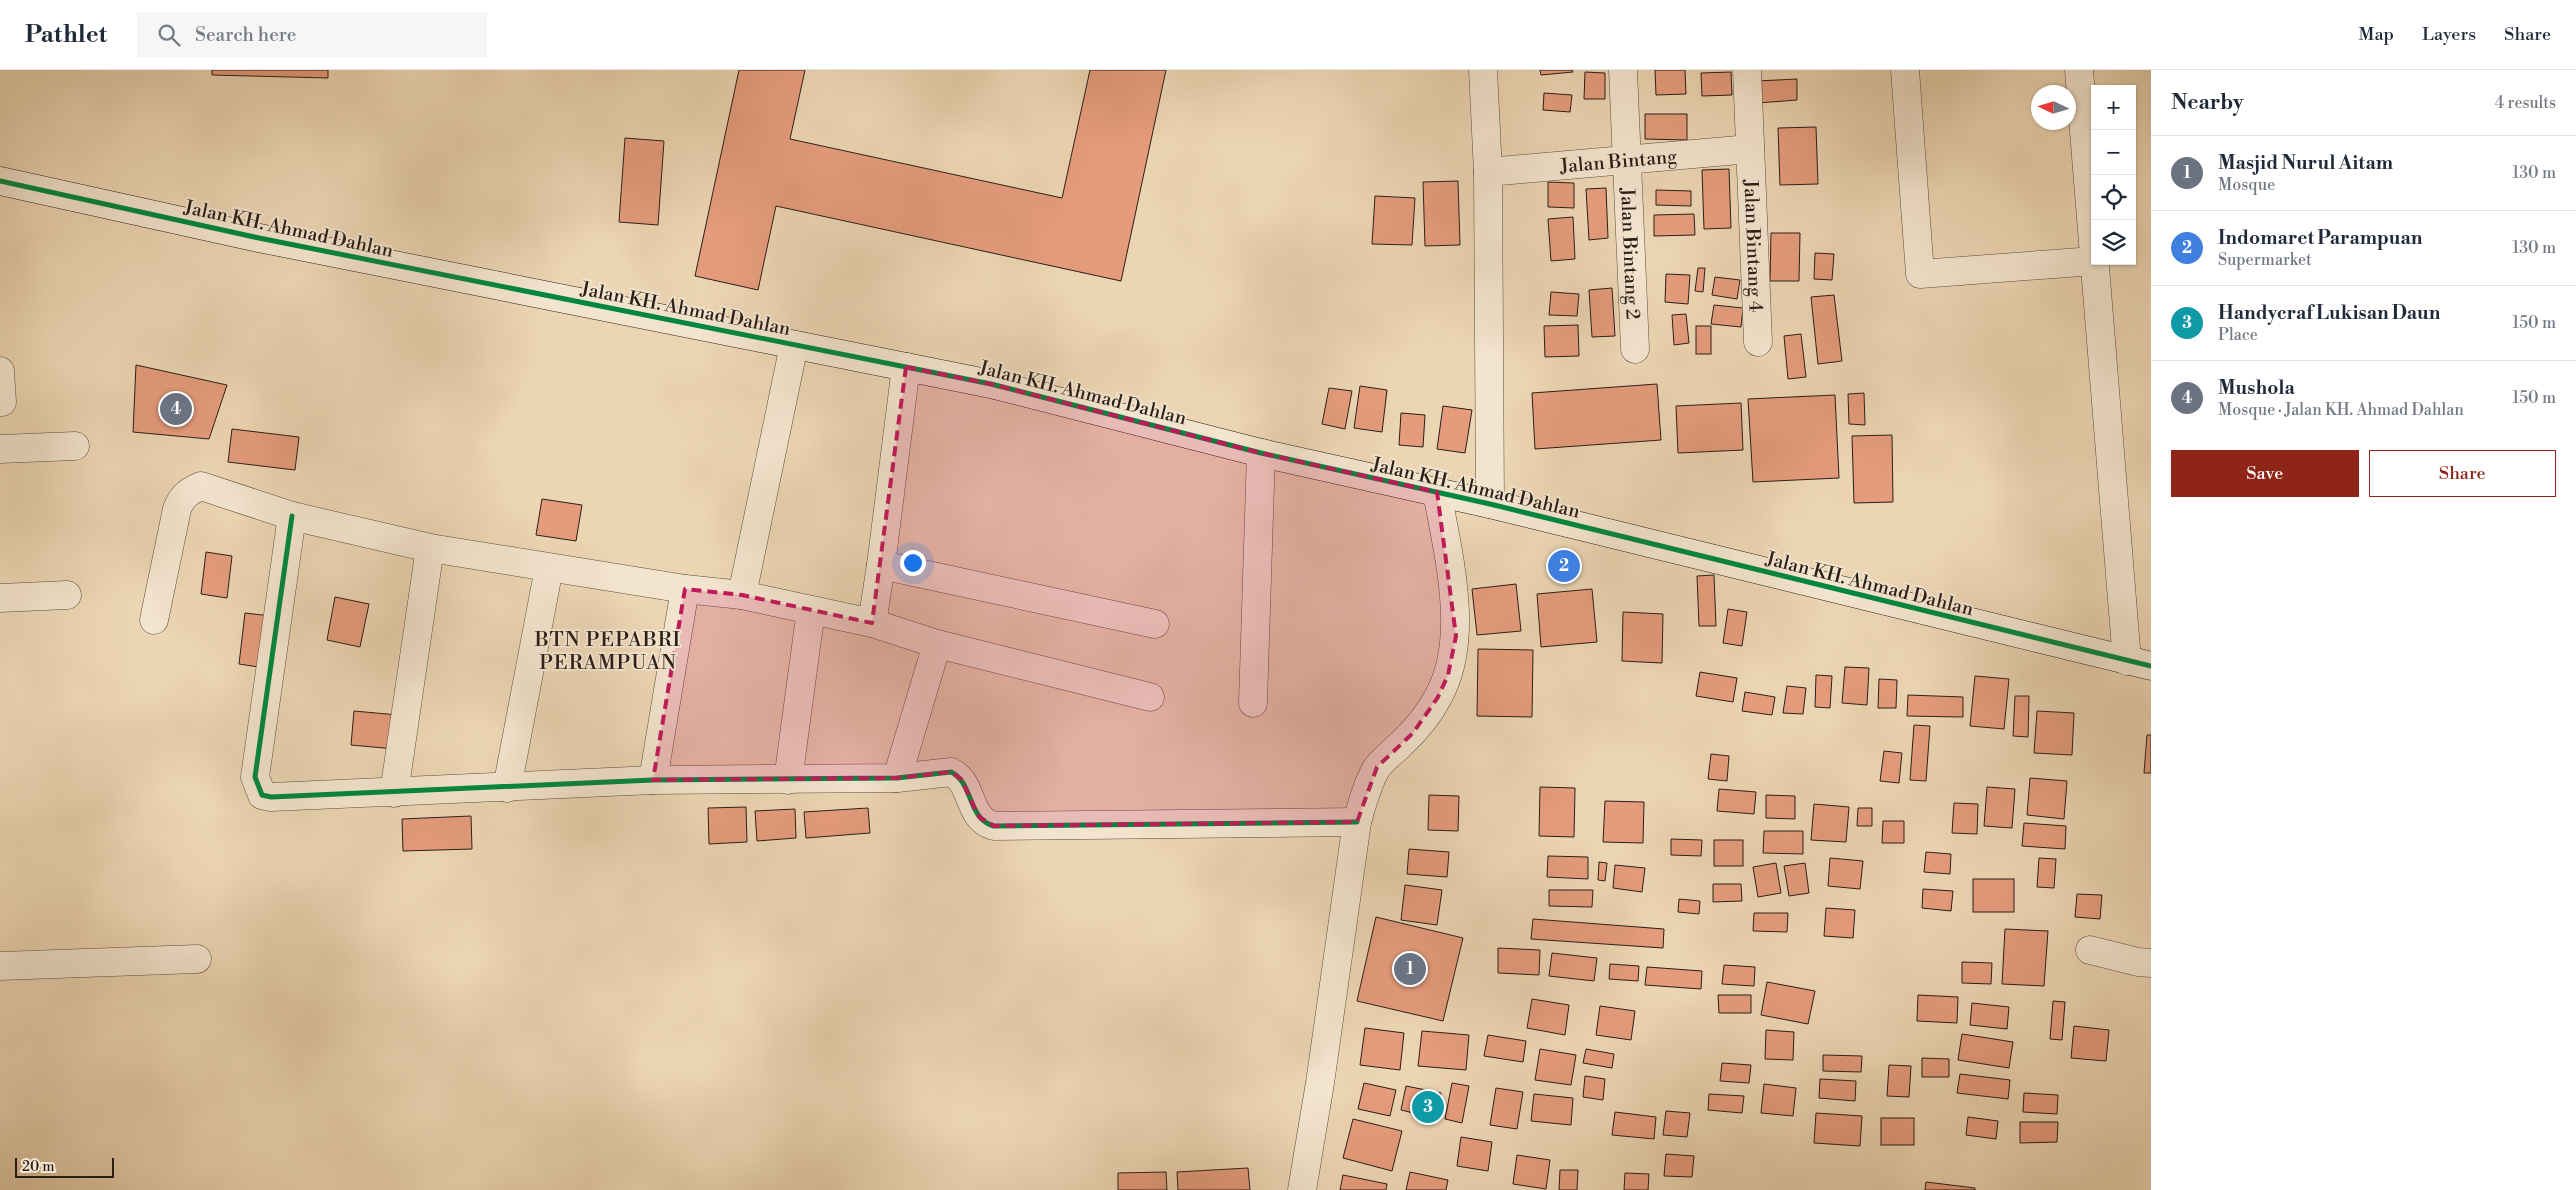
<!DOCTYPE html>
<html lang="en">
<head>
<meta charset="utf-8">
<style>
	:root { --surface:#fff; --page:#f6f6f7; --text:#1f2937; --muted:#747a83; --line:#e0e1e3; --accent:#8f2418 }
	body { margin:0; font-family:"Libre Bodoni",serif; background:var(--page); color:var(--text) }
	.controls { position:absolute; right:15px; top:15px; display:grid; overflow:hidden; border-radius:0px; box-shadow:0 1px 4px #0004 }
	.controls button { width:45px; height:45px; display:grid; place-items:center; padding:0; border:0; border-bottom:1px solid var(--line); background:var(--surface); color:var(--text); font:25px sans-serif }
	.compass { position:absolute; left:2031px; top:15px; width:45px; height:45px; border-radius:50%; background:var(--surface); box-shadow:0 1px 4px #0004; rotate:274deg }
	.scale { position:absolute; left:15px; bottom:12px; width:99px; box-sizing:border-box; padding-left:5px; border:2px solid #2a1e19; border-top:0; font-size:14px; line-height:18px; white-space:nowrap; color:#2a1e19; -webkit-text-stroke:4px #f3e4ce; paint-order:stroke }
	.you { position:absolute; left:912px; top:492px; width:18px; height:18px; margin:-12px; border:4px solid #fff; border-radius:50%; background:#1a73e8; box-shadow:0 0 0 8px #1a73e833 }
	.badge { display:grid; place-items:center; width:32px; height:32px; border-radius:50%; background:var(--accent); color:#fff; font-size:16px; font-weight:700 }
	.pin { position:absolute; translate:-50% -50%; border:2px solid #fff; box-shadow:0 1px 5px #0006 }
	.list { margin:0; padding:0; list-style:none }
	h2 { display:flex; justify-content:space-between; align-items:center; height:65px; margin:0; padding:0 20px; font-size:21px }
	h2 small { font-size:16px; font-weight:400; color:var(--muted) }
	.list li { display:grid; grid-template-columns:32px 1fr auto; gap:15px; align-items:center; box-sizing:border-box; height:75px; padding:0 20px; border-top:1px solid var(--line) }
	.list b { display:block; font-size:19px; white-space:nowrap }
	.list p { margin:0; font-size:16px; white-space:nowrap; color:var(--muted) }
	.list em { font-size:16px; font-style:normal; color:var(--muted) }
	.actions { display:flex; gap:10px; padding:15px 20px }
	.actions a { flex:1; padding:11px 0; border:1px solid var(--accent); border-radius:0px; text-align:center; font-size:18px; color:var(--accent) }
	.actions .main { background:var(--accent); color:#fff }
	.icon { flex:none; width:28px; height:28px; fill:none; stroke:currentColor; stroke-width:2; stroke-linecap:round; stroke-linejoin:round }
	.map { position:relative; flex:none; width:2151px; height:1120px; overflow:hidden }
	header { display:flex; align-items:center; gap:30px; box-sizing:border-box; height:70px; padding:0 25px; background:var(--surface); border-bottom:1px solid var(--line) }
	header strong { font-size:24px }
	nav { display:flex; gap:28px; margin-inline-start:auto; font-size:18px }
	.search { width:350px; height:45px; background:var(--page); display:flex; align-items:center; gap:12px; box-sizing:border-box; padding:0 18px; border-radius:0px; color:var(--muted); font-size:19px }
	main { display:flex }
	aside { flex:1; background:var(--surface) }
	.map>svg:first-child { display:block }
	.building { fill:#e59c7c; stroke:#2a1e19 }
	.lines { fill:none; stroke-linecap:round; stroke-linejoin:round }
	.street-casing { stroke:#5a4c40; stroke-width:29 }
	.secondary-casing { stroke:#2a1e19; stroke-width:29 }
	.street { stroke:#f3e4ce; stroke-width:28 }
	.secondary { stroke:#f3e4ce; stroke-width:28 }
	.cycleway-casing { stroke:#f3e4ce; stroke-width:8 }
	.cycleway { stroke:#00873e; stroke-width:5 }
	.marked { fill:#c2185b; fill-opacity:0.2; stroke:#c2185b; stroke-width:4; stroke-dasharray:10 6; stroke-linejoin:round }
	.labels { text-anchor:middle; stroke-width:4; stroke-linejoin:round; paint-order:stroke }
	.street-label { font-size:19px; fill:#2a1e19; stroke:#f3e4ce }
	.neighbourhood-label { font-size:20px; letter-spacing:1px; fill:#2a1e19; stroke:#f3e4ce }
</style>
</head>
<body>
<header>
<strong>Pathlet</strong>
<div class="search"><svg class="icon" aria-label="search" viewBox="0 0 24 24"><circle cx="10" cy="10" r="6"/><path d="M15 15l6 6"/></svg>Search here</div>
<nav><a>Map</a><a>Layers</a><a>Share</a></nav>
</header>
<main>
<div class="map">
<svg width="2151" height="1120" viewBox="0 0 2151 1120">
	<rect width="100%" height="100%" fill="#ecd5b3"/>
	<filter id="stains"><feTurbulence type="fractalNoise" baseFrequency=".004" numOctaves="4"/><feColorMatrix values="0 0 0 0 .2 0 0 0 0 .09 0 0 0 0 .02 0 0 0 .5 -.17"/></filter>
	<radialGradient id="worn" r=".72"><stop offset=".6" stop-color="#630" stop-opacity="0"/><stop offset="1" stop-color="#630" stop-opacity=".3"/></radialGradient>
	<g class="building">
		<path d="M212 0H328V8L212 5Z"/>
		<path d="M739 0H805L790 69 1062 128 1090 0H1166L1121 211 776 136 758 220 695 206Z"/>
		<path d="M1540 0H1572L1573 2 1541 5Z"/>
		<path d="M1655 0H1685L1686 24 1656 25Z"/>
		<path d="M1585 2 1605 3V29H1584Z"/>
		<path d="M1731 2 1732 25 1702 26 1701 3Z"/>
		<path d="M1797 9V30L1758 33 1757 11Z"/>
		<path d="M1544 23 1572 25 1570 42 1543 40Z"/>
		<path d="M1645 44H1687V70L1645 69Z"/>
		<path d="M1816 57 1818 114 1780 115 1778 58Z"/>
		<path d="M625 68 664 71 658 155 619 152Z"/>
		<path d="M1729 99 1731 158 1704 159 1702 100Z"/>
		<path d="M1458 111 1460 175 1425 176 1423 112Z"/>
		<path d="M1548 112 1574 113V138L1548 137Z"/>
		<path d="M1606 118 1608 168 1589 170 1586 119Z"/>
		<path d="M1656 120 1691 121V136L1656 135Z"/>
		<path d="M1375 126 1415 128 1412 175 1372 174Z"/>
		<path d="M1694 144 1695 165 1654 166V145Z"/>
		<path d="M1573 147 1575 189 1551 191 1548 149Z"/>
		<path d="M1771 163H1800L1799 211H1770Z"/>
		<path d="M1815 183 1834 184 1832 210 1814 209Z"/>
		<path d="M1698 198H1705L1703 222 1695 221Z"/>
		<path d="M1666 204 1690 205 1688 234 1665 232Z"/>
		<path d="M1715 207 1740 210 1737 229 1712 225Z"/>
		<path d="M1612 218 1615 266 1592 267 1589 220Z"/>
		<path d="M1551 222 1579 224 1577 246 1549 245Z"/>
		<path d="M1834 225 1842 291 1818 294 1811 227Z"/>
		<path d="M1714 235 1743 238 1741 257 1711 254Z"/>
		<path d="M1686 244 1689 273 1674 275 1672 245Z"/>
		<path d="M1578 255 1579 286 1545 287 1544 256Z"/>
		<rect x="1696" y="256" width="15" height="28"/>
		<path d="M1801 264 1806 307 1788 309 1784 266Z"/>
		<path d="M136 295 227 315 209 369 133 362Z"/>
		<path d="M1657 314 1661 370 1535 379 1532 323Z"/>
		<path d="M1360 316 1387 320 1382 362 1354 358Z"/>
		<path d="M1329 318 1352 321 1345 359 1322 354Z"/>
		<path d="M1864 323 1865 355 1849 354 1848 324Z"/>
		<path d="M1835 325 1839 408 1753 412 1748 329Z"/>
		<path d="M1741 333 1743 380 1678 383 1676 336Z"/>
		<path d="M1443 336 1472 340 1465 383 1437 379Z"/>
		<path d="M1401 343 1425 345 1423 377 1399 375Z"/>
		<path d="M232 359 299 367 295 400 228 392Z"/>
		<path d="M1892 365 1893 432 1854 433 1852 366Z"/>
		<path d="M542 429 582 435 576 471 536 465Z"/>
		<path d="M206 482 232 486 227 528 201 524Z"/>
		<path d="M1714 505 1716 556H1699L1697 506Z"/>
		<path d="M1516 514 1521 561 1477 565 1472 519Z"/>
		<path d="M1592 519 1597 572 1541 577 1537 524Z"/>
		<path d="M335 527 369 534 360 577 327 570Z"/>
		<path d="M1728 539 1747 542 1742 576 1723 573Z"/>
		<path d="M1623 542 1663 544 1662 593 1622 591Z"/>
		<path d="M245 543 271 546 265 598 239 594Z"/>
		<path d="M1478 579 1533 580 1532 647 1477 646Z"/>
		<path d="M1845 597 1869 598 1867 635 1842 633Z"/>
		<path d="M1700 602 1737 608 1733 632 1696 626Z"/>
		<path d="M1816 605 1832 606 1830 638 1815 637Z"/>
		<path d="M1975 606 2009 609 2004 659 1970 656Z"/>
		<path d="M1879 609 1897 610 1896 638H1878Z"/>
		<path d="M1787 616 1806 618 1803 644 1783 643Z"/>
		<path d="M1745 622 1775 627 1772 645 1742 641Z"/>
		<path d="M1908 625 1963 627V647L1907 646Z"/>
		<path d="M2015 626H2029L2028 667 2013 666Z"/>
		<path d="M354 641 398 645 395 679 351 675Z"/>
		<path d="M2037 641 2074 643 2072 685 2034 683Z"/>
		<path d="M1914 655 1930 656 1926 711 1910 710Z"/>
		<path d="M2147 665H2151V703H2144Z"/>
		<path d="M1884 681 1902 683 1899 713 1880 711Z"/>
		<path d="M1711 684 1729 686 1727 711 1708 709Z"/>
		<path d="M2030 708 2067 711 2064 749 2027 745Z"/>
		<path d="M1540 717 1575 718 1574 767 1539 766Z"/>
		<path d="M1987 717 2015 719 2012 758 1984 756Z"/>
		<path d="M1719 719 1756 722 1754 744 1717 741Z"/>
		<path d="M1429 725 1459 726 1458 761 1428 760Z"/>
		<path d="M1766 725 1795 726V749L1766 748Z"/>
		<path d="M1605 731 1644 732 1643 773 1603 772Z"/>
		<path d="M1954 733 1978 734 1977 764 1952 763Z"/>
		<path d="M1814 734 1849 737 1846 772 1811 770Z"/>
		<path d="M746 737 747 772 709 774 708 738Z"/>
		<path d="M868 738 870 763 806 768 804 742Z"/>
		<path d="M1858 738H1872V756H1857Z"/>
		<path d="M795 739 796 768 757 771 755 741Z"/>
		<path d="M471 746 472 779 403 781 402 749Z"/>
		<path d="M1883 751H1904V773H1882Z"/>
		<path d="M2024 753 2066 756 2065 779 2022 776Z"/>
		<path d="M1764 761H1803V784L1763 783Z"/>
		<path d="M1671 769 1702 770 1701 786 1671 785Z"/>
		<rect x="1714" y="770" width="29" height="26"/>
		<path d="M1409 779 1449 782 1447 807 1407 804Z"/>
		<path d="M1926 782 1951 784 1950 804 1924 802Z"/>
		<path d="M1548 786 1588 787V809L1547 807Z"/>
		<path d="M1830 788 1863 791 1860 819 1828 816Z"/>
		<path d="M2039 788 2056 789 2054 818 2037 817Z"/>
		<path d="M1599 792 1607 793 1605 811 1598 810Z"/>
		<path d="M1776 793 1781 823 1758 827 1753 797Z"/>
		<path d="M1805 793 1809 823 1789 826 1784 796Z"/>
		<path d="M1615 795 1645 798 1642 822 1613 818Z"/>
		<rect x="1973" y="809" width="41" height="33"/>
		<path d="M1713 814H1741L1742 831 1713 832Z"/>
		<path d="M1405 815 1442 820 1437 855 1401 850Z"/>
		<path d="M1923 819 1953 821 1951 841 1922 838Z"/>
		<path d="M1549 820H1593L1592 837 1549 836Z"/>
		<path d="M2077 824 2102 825 2100 849 2075 847Z"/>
		<path d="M1679 829 1700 831 1699 844 1678 842Z"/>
		<path d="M1826 838 1855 840 1853 868 1824 866Z"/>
		<path d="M1754 843H1788L1787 862 1753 861Z"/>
		<path d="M1376 847 1463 868 1443 951 1357 931Z"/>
		<path d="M1533 849 1664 859 1663 878 1531 869Z"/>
		<path d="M2005 859 2048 861 2044 916 2002 914Z"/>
		<path d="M1498 878 1540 880 1539 905 1498 903Z"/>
		<path d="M1552 883 1597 888 1594 911 1549 906Z"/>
		<path d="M1962 892 1992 893 1991 914 1962 913Z"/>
		<path d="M1610 894 1639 896 1638 911 1609 909Z"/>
		<path d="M1724 895 1755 897 1754 916 1722 914Z"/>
		<path d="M1647 897 1702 901 1701 919 1645 915Z"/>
		<path d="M1767 912 1815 921 1808 954 1761 945Z"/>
		<path d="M1718 925H1751V943H1719Z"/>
		<path d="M1918 925 1958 927 1957 953 1917 951Z"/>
		<path d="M1532 929 1569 935 1565 965 1527 958Z"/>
		<path d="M2053 931 2065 932 2062 970 2050 969Z"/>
		<path d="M1972 933 2009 937 2007 959 1970 955Z"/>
		<path d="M1600 936 1635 941 1631 970 1596 965Z"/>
		<path d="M2074 956 2109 960 2106 991 2071 988Z"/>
		<path d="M1365 958 1404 963 1400 1000 1360 995Z"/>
		<path d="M1766 960 1794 962 1793 990 1765 989Z"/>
		<path d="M1422 961 1469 965 1466 1000 1418 996Z"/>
		<path d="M1962 964 2013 972 2009 998 1958 990Z"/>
		<path d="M1488 965 1526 971 1523 992 1484 986Z"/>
		<path d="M1540 979 1576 985 1571 1015 1535 1010Z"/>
		<path d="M1586 979 1614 984 1612 998 1583 993Z"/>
		<path d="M1823 985 1862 986 1861 1002 1823 1001Z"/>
		<path d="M1922 988 1949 989V1007H1922Z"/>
		<path d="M1722 993 1751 995 1749 1013 1720 1011Z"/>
		<path d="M1889 995 1911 996 1909 1027 1887 1026Z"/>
		<path d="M1960 1004 2010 1010 2008 1029 1957 1023Z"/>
		<path d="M1585 1006 1605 1009 1603 1030 1583 1027Z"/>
		<path d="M1820 1009 1856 1011 1855 1031 1819 1028Z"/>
		<path d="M1364 1013 1396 1020 1390 1046 1358 1039Z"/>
		<path d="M1452 1013 1469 1016 1462 1053 1445 1049Z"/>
		<path d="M1764 1014 1796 1018 1793 1046 1761 1043Z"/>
		<path d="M1406 1016 1441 1023 1435 1048 1401 1040Z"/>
		<path d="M1496 1018 1523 1022 1517 1059 1490 1055Z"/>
		<path d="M2024 1023 2058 1025 2057 1044 2023 1042Z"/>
		<path d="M1534 1024 1573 1028 1571 1055 1531 1051Z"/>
		<path d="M1709 1024 1744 1026 1742 1043 1708 1040Z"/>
		<path d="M1666 1041 1690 1043 1687 1067 1663 1065Z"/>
		<path d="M1615 1042 1656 1047 1654 1069 1612 1065Z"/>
		<path d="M1816 1043 1862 1046 1860 1076 1814 1073Z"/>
		<path d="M1968 1047 1998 1051 1996 1069 1966 1065Z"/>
		<rect x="1881" y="1048" width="33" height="27"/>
		<path d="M1353 1049 1402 1061 1392 1101 1343 1088Z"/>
		<path d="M2020 1052H2058L2057 1072 2020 1073Z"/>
		<path d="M1461 1067 1492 1072 1488 1101 1457 1096Z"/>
		<path d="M1666 1084 1694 1086 1692 1107 1664 1106Z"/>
		<path d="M1517 1085 1550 1090 1546 1119 1513 1114Z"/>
		<path d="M1248 1098 1250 1120H1178L1177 1102Z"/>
		<path d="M1560 1100H1578L1577 1120H1559Z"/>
		<path d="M1166 1102 1167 1120H1118V1103Z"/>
		<path d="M1410 1102 1448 1110 1446 1120H1406Z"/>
		<path d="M1625 1103 1649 1104 1648 1120H1624Z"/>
		<path d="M1343 1105 1387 1114 1386 1120H1340Z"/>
		<path d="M1926 1112 1975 1118V1120H1925Z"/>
	</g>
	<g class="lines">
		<g class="street-casing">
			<g id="street">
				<path d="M1483 0 1488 102 1490 434"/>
				<path id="s1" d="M1623 0 1635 279"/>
				<path id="s2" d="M1747 0 1758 272"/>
				<path d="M1905 0 1920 204 2094 191"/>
				<path d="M2079 0 2127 591"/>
				<path id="s3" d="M1488 102 1750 79"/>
				<path d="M0 301 2 332"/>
				<path d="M0 379 75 376"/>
				<path d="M292 446 255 707 262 725 271 727 653 710 897 708 951 702C974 713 967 749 994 756L1357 752"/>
				<path d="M881 495 1155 554"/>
				<path d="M742 525 794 275"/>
				<path d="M0 528 67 525"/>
				<path d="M154 550 177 439C182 426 189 421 201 416L292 446 430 478 685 519 742 525 872 553 881 495 906 297"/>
				<path d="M872 553 937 574 1150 627"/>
				<path d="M1253 633 1261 383"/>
				<path d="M897 708 937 574"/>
				<path d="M653 710 685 519"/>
				<path d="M788 710 811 540"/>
				<path d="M507 718 549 498"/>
				<path d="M394 723 430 478"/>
				<path d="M2090 880 2138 892 2151 893"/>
				<path d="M0 896 197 889"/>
				<path d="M1302 1120 1320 1013 1357 752C1362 734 1367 715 1376 699 1382 690 1393 682 1400 675 1415 661 1429 645 1438 627 1471 569 1448 484 1437 422"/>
			</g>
		</g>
		<g class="secondary-casing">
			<path id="secondary" d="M0 111 259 168 991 314 1261 383 1490 434 2151 596"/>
		</g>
		<use href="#street" class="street"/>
		<use href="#secondary" class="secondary"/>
		<g class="cycleway-casing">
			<g id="cycleway">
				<path d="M0 111 259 168 991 314 1261 383 1490 434 2151 596"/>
				<path d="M292 446 255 707 262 725 271 727 653 710 897 708 951 702C974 713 967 749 994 756L1357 752"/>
			</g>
		</g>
		<use href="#cycleway" class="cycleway"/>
	</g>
	<path class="marked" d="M906 297 991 314 1261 383 1437 422 1456 566 1448 605 1438 627 1413 663 1377 697 1357 752 994 756 979 747 961 709 951 702 897 708 653 710 685 519 742 525 872 553Z"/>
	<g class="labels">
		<g class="street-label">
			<text dy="7" stroke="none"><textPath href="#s3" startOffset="131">Jalan Bintang</textPath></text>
			<text transform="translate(289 158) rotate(12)" y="7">Jalan KH. Ahmad Dahlan</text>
			<text dy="7" stroke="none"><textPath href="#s2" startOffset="176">Jalan Bintang 4</textPath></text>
			<text dy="7" stroke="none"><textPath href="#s1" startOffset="184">Jalan Bintang 2</textPath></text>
			<text transform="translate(686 238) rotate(11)" y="7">Jalan KH. Ahmad Dahlan</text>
			<text transform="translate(1083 322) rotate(14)" y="7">Jalan KH. Ahmad Dahlan</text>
			<text transform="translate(1476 417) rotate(13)" y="7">Jalan KH. Ahmad Dahlan</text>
			<text transform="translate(1870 513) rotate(14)" y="7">Jalan KH. Ahmad Dahlan</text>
		</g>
		<g class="neighbourhood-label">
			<text x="608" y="576">BTN PEPABRI<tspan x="608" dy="23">PERAMPUAN</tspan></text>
		</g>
	</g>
	<rect width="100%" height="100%" filter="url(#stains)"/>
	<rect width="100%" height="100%" fill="url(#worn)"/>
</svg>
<div class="controls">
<button>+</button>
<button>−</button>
<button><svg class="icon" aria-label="locate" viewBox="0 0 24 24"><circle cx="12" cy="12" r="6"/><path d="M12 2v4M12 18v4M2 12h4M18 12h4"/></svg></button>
<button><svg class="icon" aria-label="layers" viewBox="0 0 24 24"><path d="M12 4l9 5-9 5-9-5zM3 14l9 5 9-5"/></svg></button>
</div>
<svg class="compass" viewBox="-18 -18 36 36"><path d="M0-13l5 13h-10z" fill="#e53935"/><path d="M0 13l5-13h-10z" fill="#747a83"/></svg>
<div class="scale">20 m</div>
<div class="you"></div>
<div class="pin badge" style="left:1410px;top:899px;background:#6b7280">1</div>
<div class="pin badge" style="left:1564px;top:496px;background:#3f7fe0">2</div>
<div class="pin badge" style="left:1428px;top:1037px;background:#0f9aa8">3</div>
<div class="pin badge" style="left:176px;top:339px;background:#6b7280">4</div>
</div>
<aside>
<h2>Nearby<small>4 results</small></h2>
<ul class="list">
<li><span class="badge" style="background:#6b7280">1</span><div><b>Masjid Nurul Aitam</b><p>Mosque</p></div><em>130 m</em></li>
<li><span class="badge" style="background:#3f7fe0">2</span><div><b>Indomaret Parampuan</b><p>Supermarket</p></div><em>130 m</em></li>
<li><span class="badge" style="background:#0f9aa8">3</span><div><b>Handycraf Lukisan Daun</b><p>Place</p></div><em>150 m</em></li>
<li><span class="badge" style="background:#6b7280">4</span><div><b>Mushola</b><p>Mosque · Jalan KH. Ahmad Dahlan</p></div><em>150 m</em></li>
</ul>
<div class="actions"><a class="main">Save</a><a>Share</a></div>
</aside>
</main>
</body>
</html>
